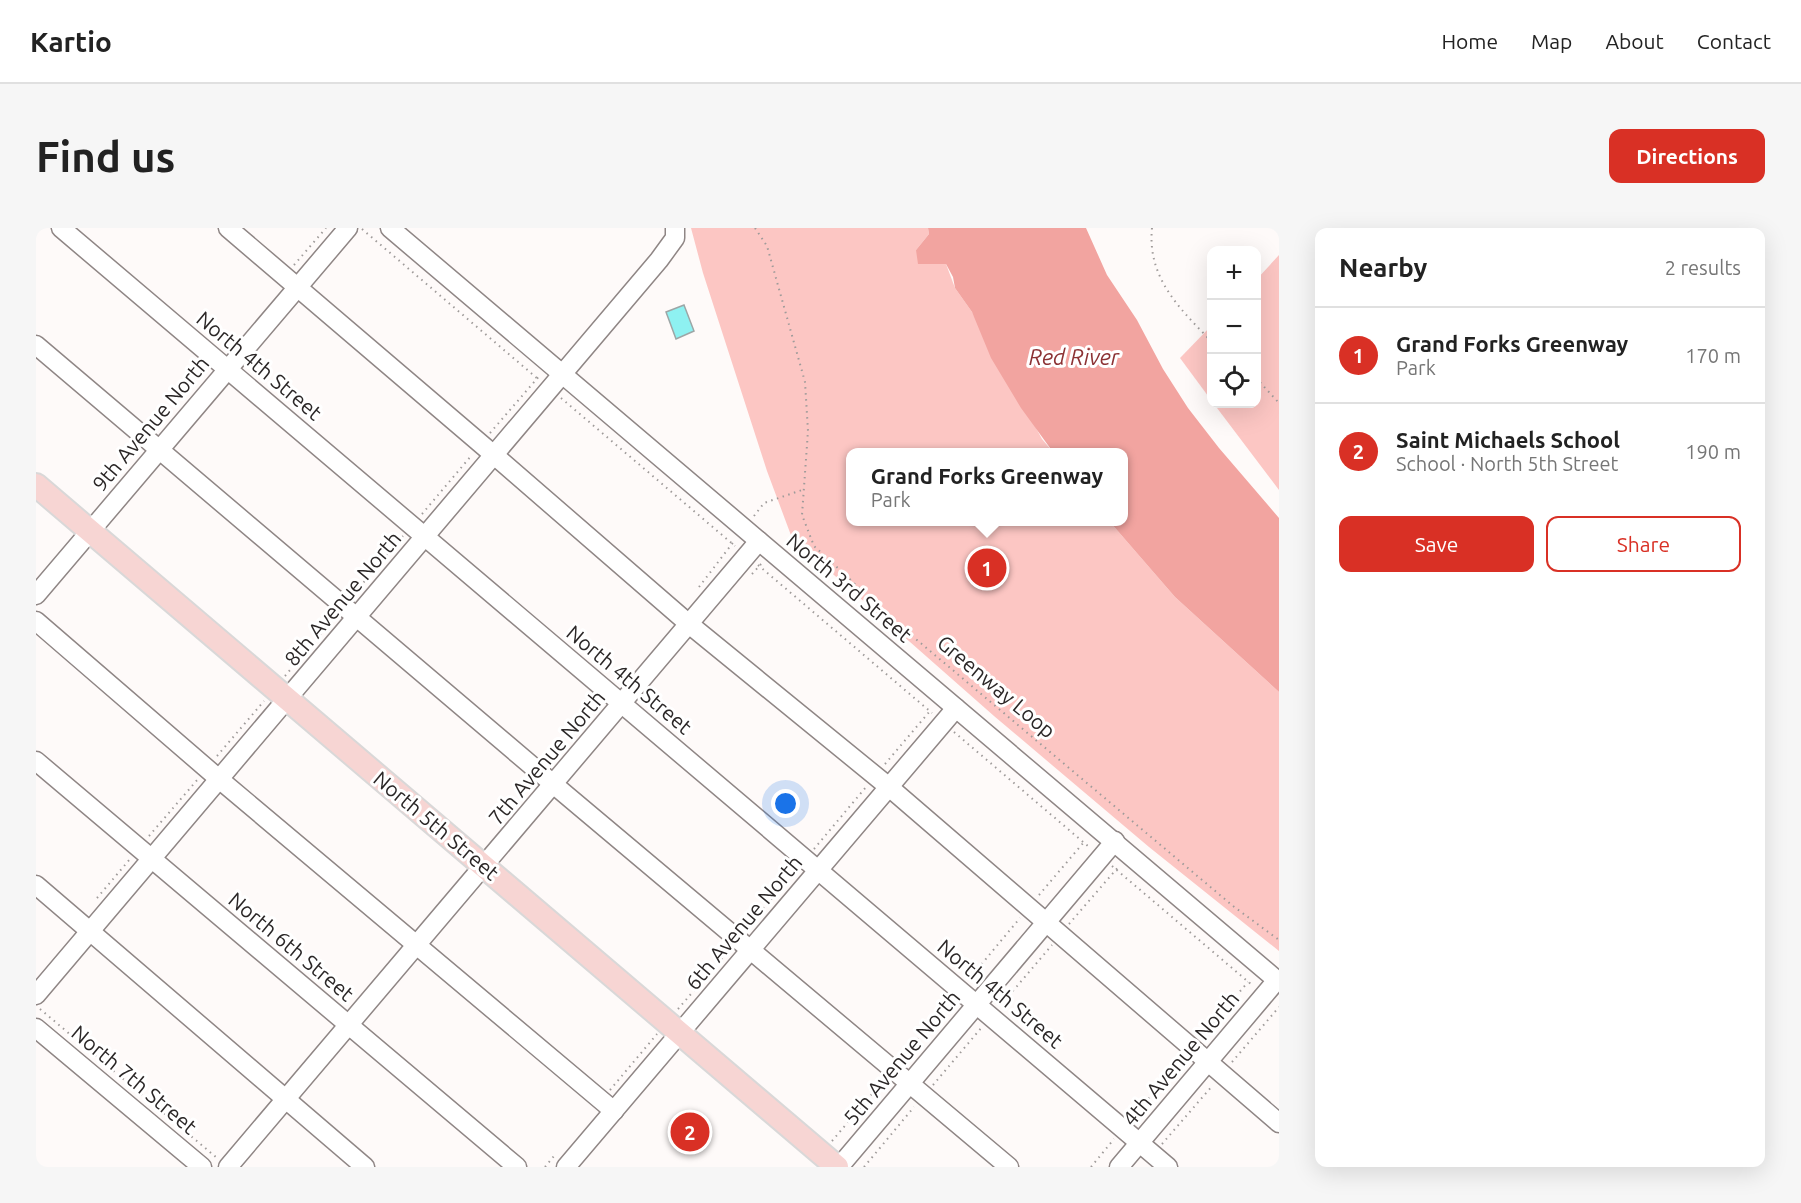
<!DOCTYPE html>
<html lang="en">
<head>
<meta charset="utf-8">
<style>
	:root { --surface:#fff; --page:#f6f6f6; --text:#222; --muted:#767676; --line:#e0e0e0; --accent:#d93025 }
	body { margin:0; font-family:Ubuntu,sans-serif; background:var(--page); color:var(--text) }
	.controls { position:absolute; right:18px; top:18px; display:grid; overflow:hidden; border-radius:12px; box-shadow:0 6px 24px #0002 }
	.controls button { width:54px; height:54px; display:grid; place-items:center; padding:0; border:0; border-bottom:2px solid var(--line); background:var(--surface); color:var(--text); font:30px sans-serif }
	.you { position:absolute; left:750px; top:576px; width:21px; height:21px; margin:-15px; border:4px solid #fff; border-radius:50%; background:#1a73e8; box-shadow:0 0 0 9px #1a73e833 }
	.badge { display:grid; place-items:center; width:39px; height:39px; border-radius:50%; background:var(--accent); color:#fff; font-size:20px; font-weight:700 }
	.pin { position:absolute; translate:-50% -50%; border:3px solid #fff; box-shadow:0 2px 6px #0006 }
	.popup { position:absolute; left:810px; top:220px; width:282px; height:78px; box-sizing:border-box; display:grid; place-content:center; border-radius:12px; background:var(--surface); filter:drop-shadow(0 2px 4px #0005); font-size:20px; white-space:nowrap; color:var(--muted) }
	.popup b { font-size:22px; color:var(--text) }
	.popup::after { content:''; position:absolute; left:50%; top:100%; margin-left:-12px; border:12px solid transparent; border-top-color:var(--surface) }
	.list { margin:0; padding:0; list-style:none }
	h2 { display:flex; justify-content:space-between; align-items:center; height:78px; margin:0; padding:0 24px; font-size:26px }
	h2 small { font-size:20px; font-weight:400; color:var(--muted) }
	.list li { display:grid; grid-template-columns:39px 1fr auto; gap:18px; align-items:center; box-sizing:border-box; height:96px; padding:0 24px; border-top:2px solid var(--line) }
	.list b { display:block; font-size:22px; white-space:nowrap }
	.list p { margin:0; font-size:20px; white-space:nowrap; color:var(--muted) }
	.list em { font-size:20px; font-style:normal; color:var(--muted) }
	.actions { display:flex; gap:12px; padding:18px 24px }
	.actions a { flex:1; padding:14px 0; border:2px solid var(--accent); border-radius:12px; text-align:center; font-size:21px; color:var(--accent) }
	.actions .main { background:var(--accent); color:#fff }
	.icon { flex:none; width:33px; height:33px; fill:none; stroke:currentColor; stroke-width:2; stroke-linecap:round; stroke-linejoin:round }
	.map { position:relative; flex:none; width:1243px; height:939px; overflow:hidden; border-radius:12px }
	header { display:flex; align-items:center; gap:36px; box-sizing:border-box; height:84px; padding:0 30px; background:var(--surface); border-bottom:2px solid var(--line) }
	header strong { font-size:28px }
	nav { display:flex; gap:33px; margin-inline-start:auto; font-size:21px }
	.intro { display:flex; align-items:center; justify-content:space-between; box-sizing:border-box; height:144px; padding:0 36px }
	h1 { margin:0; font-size:42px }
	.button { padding:15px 27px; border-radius:12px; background:var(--accent); color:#fff; font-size:21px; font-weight:700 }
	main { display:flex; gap:36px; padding:0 36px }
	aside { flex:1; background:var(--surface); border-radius:12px; box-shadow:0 6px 24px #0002 }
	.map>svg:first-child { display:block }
	.green { fill:#fcc6c3 }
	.water { fill:#f2a4a0 }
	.building { fill:#8ef1f1; stroke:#9da6a6; stroke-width:1.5 }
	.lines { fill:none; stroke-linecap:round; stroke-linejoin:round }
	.minor-casing { stroke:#8f8685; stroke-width:21 }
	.major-casing { stroke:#d9d8d8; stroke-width:26 }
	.path { stroke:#9f9b9a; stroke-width:2; stroke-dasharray:1.5 4.5; stroke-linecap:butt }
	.minor { stroke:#fff; stroke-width:18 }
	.major { stroke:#f7d5d3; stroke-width:22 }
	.labels { text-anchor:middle; stroke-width:6; stroke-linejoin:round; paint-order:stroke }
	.street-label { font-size:21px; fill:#2b2727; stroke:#fff }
	.water-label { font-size:22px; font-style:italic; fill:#8c3234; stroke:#fff }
</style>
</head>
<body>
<header>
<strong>Kartio</strong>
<nav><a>Home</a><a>Map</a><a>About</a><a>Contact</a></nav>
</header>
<div class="intro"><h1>Find us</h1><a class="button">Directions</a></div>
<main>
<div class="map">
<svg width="1243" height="939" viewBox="0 0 1243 939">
	<rect width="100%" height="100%" fill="#fefaf9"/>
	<g class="green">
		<path d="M655 0H892L893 6 880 22 910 36 919 60 936 84 1006 211 1017 224H814V294H1074L1139 369 1243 464V723L1113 619 958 488 756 310 731 243 667 45Z"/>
		<path d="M1243 27V262L1178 176H1220L1221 51Z"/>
		<path d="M1175 98V172L1144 130Z"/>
	</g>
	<path class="water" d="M892 0H1050L1071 47 1101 92 1127 141 1152 180 1183 220 1243 290V464L1139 369 1074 294H1088V224H1017L985 180 955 130 936 84 919 60 917 49 910 36H882L880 22 893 6Z"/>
	<path class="building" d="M648 77 658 103 640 111 630 84Z"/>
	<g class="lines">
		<g class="minor-casing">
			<g id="minor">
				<path d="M25 0 1132 939"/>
				<path d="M192 0 458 227 653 396 853 559 1243 895"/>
				<path d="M354 0 1243 754"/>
				<path d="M0 117 529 566 973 939"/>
				<path d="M0 367 312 0"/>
				<path d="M0 393 183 551 578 883"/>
				<path d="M0 533 481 939"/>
				<path d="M0 657 329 939"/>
				<path d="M0 767 623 32 639 10V0"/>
				<path d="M0 800 166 939"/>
				<path d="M192 939C368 730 547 523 723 313"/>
				<path d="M530 939 920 480"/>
				<path d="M803 939 1079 613"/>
				<path d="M1083 939 1241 752"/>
			</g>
		</g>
		<g class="major-casing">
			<path id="major" d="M0 257 801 939"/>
		</g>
		<g class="path">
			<path d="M719 0 731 18 769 154 772 203 766 287 778 318 862 396 1197 678 1243 712"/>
			<path d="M1116 0C1111 50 1144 81 1176 114"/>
			<path d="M326 1 502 151"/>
			<path d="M258 37 290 0"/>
			<path d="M1220 150 1243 175"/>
			<path d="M525 170 699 318"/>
			<path d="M454 205 505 146"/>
			<path d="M386 286 435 228"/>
			<path d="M718 288 728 275 769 261"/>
			<path d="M722 337 896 485"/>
			<path d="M716 346 726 335"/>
			<path d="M663 359 699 312"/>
			<path d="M316 368 367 308"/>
			<path d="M249 448 297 391"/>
			<path d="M918 504 1053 619"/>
			<path d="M181 528 228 473"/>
			<path d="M849 536 894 483"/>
			<path d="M113 608 162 551"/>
			<path d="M778 621 830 559"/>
			<path d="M1076 638 1216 757"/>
			<path d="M1003 667 1048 614"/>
			<path d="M61 670 94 631"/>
			<path d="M1033 696 1084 637"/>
			<path d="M712 699 760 641"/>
			<path d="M934 750 984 690"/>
			<path d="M965 777 1016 717"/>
			<path d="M4 781 181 930"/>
			<path d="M642 781 693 722"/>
			<path d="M1165 809 1212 754"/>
			<path d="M866 830 914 772"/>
			<path d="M1196 834 1243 779"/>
			<path d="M897 857 946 799"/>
			<path d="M574 862 621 806"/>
			<path d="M1097 889 1146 831"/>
			<path d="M796 913 847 853"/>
			<path d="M1126 916 1177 857"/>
			<path d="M509 939 518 928"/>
			<path d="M828 939 878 879"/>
			<path d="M1055 939 1078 911"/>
		</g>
		<use href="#minor" class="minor"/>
		<use href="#major" class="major"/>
	</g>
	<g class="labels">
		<g class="street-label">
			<text transform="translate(223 138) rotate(40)" y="7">North 4th Street</text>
			<text transform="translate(115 196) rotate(-50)" y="7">9th Avenue North</text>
			<text transform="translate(813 360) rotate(40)" y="7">North 3rd Street</text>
			<text transform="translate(307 371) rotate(-50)" y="7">8th Avenue North</text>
			<text transform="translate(593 452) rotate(40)" y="7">North 4th Street</text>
			<text transform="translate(960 459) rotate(40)" y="7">Greenway Loop</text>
			<text transform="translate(511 530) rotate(-50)" y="7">7th Avenue North</text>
			<text transform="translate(400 598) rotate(40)" y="7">North 5th Street</text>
			<text transform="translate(708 695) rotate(-50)" y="7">6th Avenue North</text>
			<text transform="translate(255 719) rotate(40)" y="7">North 6th Street</text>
			<text transform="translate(964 766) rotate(40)" y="7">North 4th Street</text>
			<text transform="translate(866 830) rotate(-50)" y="7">5th Avenue North</text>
			<text transform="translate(1145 831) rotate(-50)" y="7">4th Avenue North</text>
			<text transform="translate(98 852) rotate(40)" y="7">North 7th Street</text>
		</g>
		<g class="water-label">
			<text x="1038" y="137">Red River</text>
		</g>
	</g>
</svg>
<div class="controls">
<button>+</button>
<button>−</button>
<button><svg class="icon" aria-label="locate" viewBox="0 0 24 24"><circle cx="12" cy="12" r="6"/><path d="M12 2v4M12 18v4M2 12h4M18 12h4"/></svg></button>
</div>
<div class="you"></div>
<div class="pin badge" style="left:951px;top:340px">1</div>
<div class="popup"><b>Grand Forks Greenway</b>Park</div>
<div class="pin badge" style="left:654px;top:904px">2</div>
</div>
<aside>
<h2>Nearby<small>2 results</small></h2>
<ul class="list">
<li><span class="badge">1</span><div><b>Grand Forks Greenway</b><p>Park</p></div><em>170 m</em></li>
<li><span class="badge">2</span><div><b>Saint Michaels School</b><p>School · North 5th Street</p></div><em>190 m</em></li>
</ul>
<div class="actions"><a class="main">Save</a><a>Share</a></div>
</aside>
</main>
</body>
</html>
